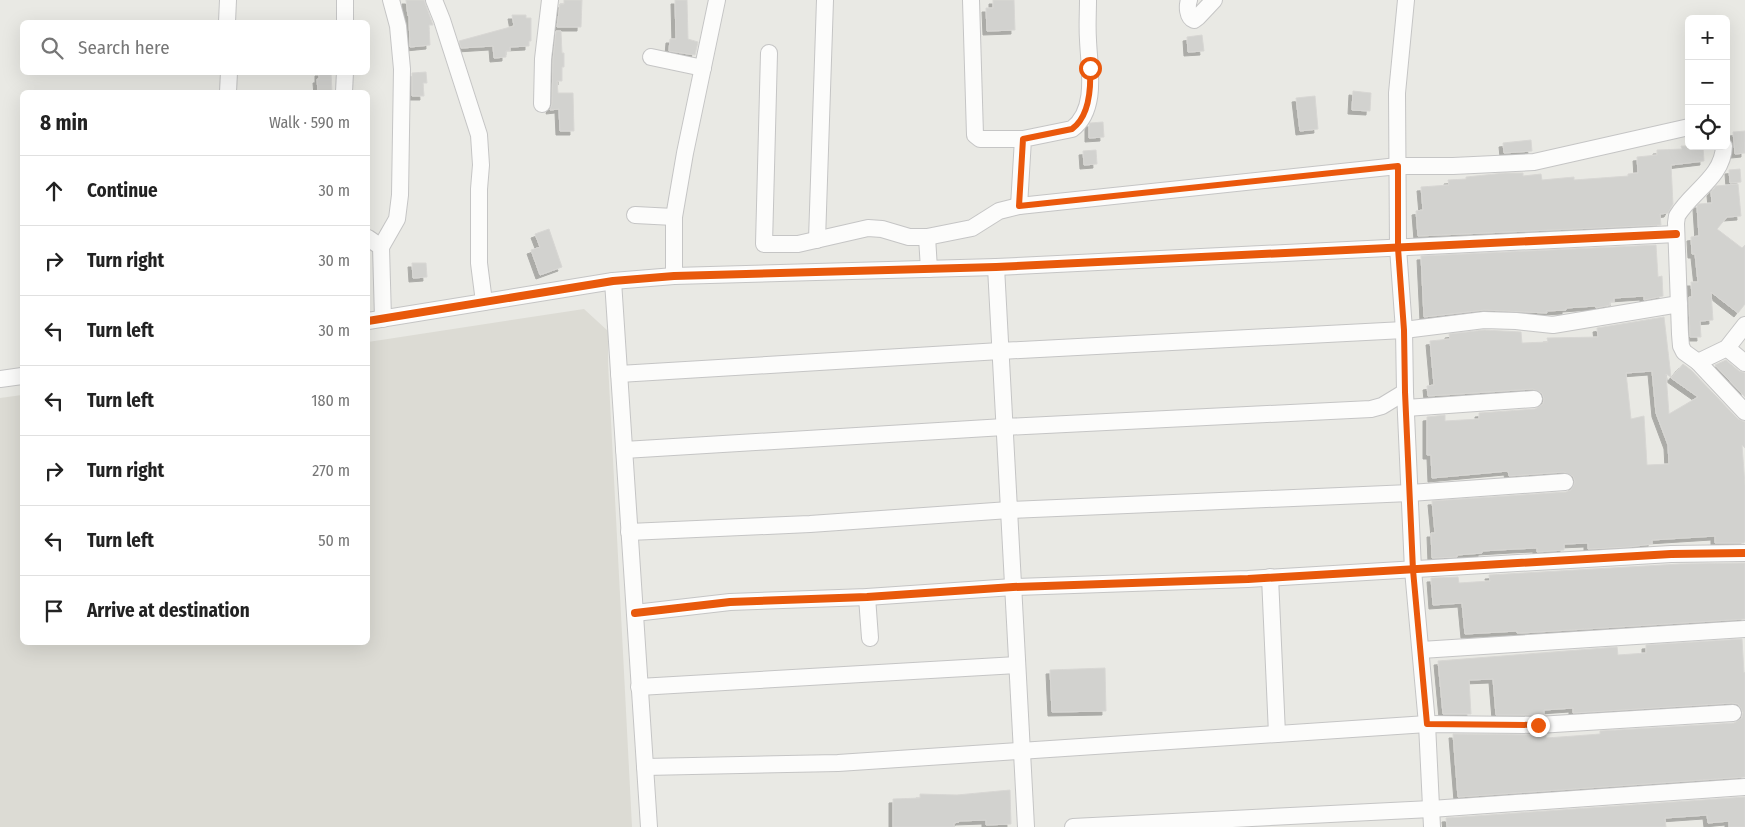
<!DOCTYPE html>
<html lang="en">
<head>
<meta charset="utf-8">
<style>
	:root { --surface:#fff; --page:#f6f6f6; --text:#222; --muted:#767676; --line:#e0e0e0 }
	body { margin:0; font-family:"Fira Sans Condensed",sans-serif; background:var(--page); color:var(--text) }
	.controls { position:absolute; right:15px; top:15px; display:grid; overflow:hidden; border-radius:8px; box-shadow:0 5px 20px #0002 }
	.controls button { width:45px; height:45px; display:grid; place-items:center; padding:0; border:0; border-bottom:1px solid var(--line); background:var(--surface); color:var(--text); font:25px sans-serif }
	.stop { position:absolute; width:15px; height:15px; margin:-11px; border:4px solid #ea580c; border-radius:50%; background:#fff }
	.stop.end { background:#ea580c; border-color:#fff; box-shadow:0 1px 5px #0008 }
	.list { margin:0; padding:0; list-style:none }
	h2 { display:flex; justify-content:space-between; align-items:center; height:65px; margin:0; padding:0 20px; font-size:21px }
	h2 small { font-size:16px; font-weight:400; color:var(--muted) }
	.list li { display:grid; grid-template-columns:32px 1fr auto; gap:15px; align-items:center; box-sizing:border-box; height:70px; padding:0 20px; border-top:1px solid var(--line) }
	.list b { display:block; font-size:19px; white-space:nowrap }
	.list em { font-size:16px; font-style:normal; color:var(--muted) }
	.icon { flex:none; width:28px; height:28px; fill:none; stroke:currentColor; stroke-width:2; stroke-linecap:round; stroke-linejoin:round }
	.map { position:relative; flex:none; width:1745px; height:827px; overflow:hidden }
	.search { position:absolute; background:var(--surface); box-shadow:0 5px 20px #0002; left:20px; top:20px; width:350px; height:55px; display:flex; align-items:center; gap:12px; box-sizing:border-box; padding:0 18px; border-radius:8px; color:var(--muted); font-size:19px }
	.panel { position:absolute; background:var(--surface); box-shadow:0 5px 20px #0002; left:20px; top:90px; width:350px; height:555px; border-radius:8px }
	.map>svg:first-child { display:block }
	.education { fill:#dcdbd4 }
	.building { fill:#d2d2cf; stroke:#d8d7d4; fill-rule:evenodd; filter:url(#shadow) }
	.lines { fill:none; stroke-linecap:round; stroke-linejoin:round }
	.minor-casing { stroke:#c5c5c5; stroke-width:18 }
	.minor { stroke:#fcfcfb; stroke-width:16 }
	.cycleway-casing { stroke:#fff; stroke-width:11 }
	.cycleway { stroke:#e8590c; stroke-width:8 }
	.route { stroke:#ea580c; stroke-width:6 }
</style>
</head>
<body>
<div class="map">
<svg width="1745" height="827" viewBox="0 0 1745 827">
	<defs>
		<filter id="shadow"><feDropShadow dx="-4" dy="4" stdDeviation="0" flood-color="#0004"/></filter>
	</defs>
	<rect width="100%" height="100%" fill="#e9e9e4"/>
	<path class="education" d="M584 309 608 331V363L632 827H0V398L22 395V642H368V342Z"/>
	<g class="building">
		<path d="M406 0H424L433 25H429L430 45 410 47 409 16H408Z"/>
		<path d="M564 0H582L581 27H557L560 4H564Z"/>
		<path d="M675 0H687L688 39 698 42 695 55 669 51 670 39H676Z"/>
		<path d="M993 0H1014L1015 30 987 31 986 8H993Z"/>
		<path d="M512 15H526V18H531V41H529V46L510 47V51H506V57L494 58 493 46 461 48 459 41 514 26Z"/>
		<path d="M556 31H561L562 53H564V67H562V81H557L558 93H573L574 131H560L559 109 550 110 552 104 553 60Z"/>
		<path d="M1202 35 1204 51 1188 52 1187 37Z"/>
		<path d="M319 72H331L332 92H318L317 79H319Z"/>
		<path d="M426 72 427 83H423L424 96H412V73Z"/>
		<path d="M1353 91 1371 93 1370 111 1352 110Z"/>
		<path d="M1315 96 1318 129 1300 131 1296 98Z"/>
		<path d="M1103 122 1104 137 1089 138V126L1090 123Z"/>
		<path d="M1745 131V153L1735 154 1733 132Z"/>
		<path d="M1531 140 1532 151 1504 153 1503 143Z"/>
		<path d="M1681 146H1703L1704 161 1671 165 1673 204 1668 213 1660 214 1661 225 1418 236 1416 211 1423 210 1421 187 1449 185 1448 180 1466 179V177L1505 173H1523V176L1541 174 1542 180 1574 177V180L1628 176V174L1638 173 1637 157 1657 155V150L1682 149Z"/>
		<path d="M1096 150 1097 164 1084 165 1083 151Z"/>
		<path d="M1740 169 1741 182 1730 183 1729 170Z"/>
		<path d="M1738 184 1741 216 1727 217 1717 229 1742 248 1745 245V304L1738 313 1711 292 1713 320 1700 321 1701 337H1690L1689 297H1692L1691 282H1698L1695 254H1692L1691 237 1699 236 1697 206 1699 204 1712 203 1711 192 1716 186Z"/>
		<path d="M549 229 562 267 540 275 531 250 540 247 535 234Z"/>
		<path d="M1656 245 1658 277 1662 276 1663 296 1644 300V296L1614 298V302H1610V305L1596 308 1595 306 1566 308V310L1546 311 1547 313 1484 310 1424 317 1421 256Z"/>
		<path d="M412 263H426L427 277 413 278Z"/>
		<path d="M1664 317 1671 377 1666 374 1669 414 1698 397 1671 378 1683 364 1691 370 1738 419 1745 422V448L1742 445 1745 485V541L1744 543H1715V536L1652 540V544L1628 547 1588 549V543L1564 544V550L1537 552V548L1515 549 1482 551V553L1457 555V557L1432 558 1431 533H1435L1432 501 1566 492 1571 490 1575 482 1573 476 1564 472 1509 476 1508 471 1432 478 1431 455H1427V417L1445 415V421L1479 419V413L1535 409 1543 404 1544 399 1542 393 1533 389 1428 396 1427 386 1434 385 1430 341 1450 339 1449 334 1484 330 1521 332 1522 343 1548 342 1547 338 1598 337 1597 328ZM1652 371 1656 413 1668 445 1669 464 1647 465 1644 416 1631 419 1626 373Z"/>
		<path d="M1726 360 1739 371 1745 373V397L1715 365Z"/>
		<path d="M1745 563V619L1522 633H1517V631L1465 634 1462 603 1433 605 1431 578 1458 577 1459 583 1490 581 1489 575 1680 564Z"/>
		<path d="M1742 639 1744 673 1745 672V777L1458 797 1453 734 1546 735V738L1574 736 1600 734V731L1734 723 1742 718 1743 712 1738 704 1732 703 1573 713V708L1544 710V715H1496L1493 679 1469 680 1471 714H1443L1438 661 1617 647 1618 655 1646 653V645Z"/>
		<path d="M1105 668 1106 711 1052 712 1050 670Z"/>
		<path d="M1010 790 1011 824 986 825V820L959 821V822L954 823V827H893V799L920 798V794L957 795Z"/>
		<path d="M1745 797V827H1729V821L1708 823 1707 815 1665 818 1666 827H1447L1446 818Z"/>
	</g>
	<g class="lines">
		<g class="minor-casing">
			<g id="minor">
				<path d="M345 0V22"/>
				<path d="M434 0 442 20 479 135 481 165 479 189V263L484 302"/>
				<path d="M971 0 975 135 980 139H1023"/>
				<path d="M1189 0C1187 6 1187 17 1194 20L1198 17 1214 0"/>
				<path d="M1406 0 1397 93 1398 248 1404 330 1405 392 1413 570 1427 724 1432 827"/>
				<path d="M227 22 228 0"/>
				<path d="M769 53 764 244H798L868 228 882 229 909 237H927L972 228 999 211 1019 206 1398 166H1453L1534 162 1689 127"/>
				<path d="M651 57 703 68"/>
				<path d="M228 92 229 72"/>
				<path d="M344 92 345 72"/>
				<path d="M542 104 543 59 550 0"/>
				<path d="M1724 146C1723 177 1692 191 1677 216L1676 223 1680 334 1681 346 1684 352 1698 362 1745 412"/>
				<path d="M1019 206 1023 139 1072 129C1098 110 1089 67 1088 40 1087 26 1088 13 1088 0"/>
				<path d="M635 215 674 217"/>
				<path d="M927 237 929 269"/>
				<path d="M368 238 381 247 383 319"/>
				<path d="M817 240 825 0"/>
				<path d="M381 247 397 219 400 195 402 69 398 26 391 0"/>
				<path d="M996 267 1026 827"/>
				<path d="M674 276V217L685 153 717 0"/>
				<path d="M613 281 649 827"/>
				<path d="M368 321 613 281 674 276 996 267 1676 234"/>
				<path d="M1727 348 1745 363"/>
				<path d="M1698 362 1727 348 1745 325"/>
				<path d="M619 374 1000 351 1404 330 1484 320 1516 321 1553 325 1679 304"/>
				<path d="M0 379 22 376"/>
				<path d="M1406 408 1534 399"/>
				<path d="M624 450 1004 427 1371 409 1382 406 1405 392"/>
				<path d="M629 532 810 524 1009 510 1410 493 1565 482"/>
				<path d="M1270 577 1277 734"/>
				<path d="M867 597 870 638"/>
				<path d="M635 613 730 602 867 597 1013 587 1248 579 1671 554 1745 553"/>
				<path d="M1421 650 1745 629"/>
				<path d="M639 687 1017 665"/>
				<path d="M645 767 838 763 1427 724 1538 725 1733 713"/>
				<path d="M1073 827 1431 809 1745 787"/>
			</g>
		</g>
		<use href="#minor" class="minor"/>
		<g class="cycleway-casing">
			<g id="cycleway">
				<path d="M368 321 613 281 674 276 996 267 1676 234"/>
				<path d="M635 613 730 602 867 597 1013 587 1248 579 1671 554 1745 553"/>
			</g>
		</g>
		<use href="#cycleway" class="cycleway"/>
	</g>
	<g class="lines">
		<path class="route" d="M1090 68C1091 88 1090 116 1072 129L1023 139 1019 206 1398 166V248L1404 330 1405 392 1413 570 1427 724 1538 725"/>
	</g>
</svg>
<div class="controls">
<button>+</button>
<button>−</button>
<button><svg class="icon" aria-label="locate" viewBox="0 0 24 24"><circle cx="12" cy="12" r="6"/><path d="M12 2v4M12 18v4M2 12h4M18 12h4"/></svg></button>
</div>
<div class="stop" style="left:1090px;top:68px"></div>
<div class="stop end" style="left:1538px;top:725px"></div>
<div class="search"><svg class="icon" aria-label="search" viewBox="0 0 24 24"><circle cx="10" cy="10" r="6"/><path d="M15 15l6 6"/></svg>Search here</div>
<section class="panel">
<h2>8 min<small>Walk · 590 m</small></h2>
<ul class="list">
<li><svg class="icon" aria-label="ahead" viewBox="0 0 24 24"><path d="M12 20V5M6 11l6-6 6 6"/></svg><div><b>Continue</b></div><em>30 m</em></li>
<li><svg class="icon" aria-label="right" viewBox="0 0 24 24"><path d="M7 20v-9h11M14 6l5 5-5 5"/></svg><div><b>Turn right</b></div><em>30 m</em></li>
<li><svg class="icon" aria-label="left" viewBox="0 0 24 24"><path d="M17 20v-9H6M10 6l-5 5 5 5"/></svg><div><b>Turn left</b></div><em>30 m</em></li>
<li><svg class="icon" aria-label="left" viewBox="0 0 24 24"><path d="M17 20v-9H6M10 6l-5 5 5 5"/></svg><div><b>Turn left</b></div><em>180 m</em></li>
<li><svg class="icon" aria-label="right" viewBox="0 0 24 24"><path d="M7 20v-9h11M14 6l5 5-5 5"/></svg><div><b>Turn right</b></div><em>270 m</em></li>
<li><svg class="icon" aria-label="left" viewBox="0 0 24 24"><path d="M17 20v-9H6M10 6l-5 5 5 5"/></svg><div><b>Turn left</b></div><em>50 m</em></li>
<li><svg class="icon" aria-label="arrive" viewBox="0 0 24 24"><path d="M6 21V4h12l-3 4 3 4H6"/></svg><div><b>Arrive at destination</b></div></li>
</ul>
</section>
</div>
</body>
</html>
